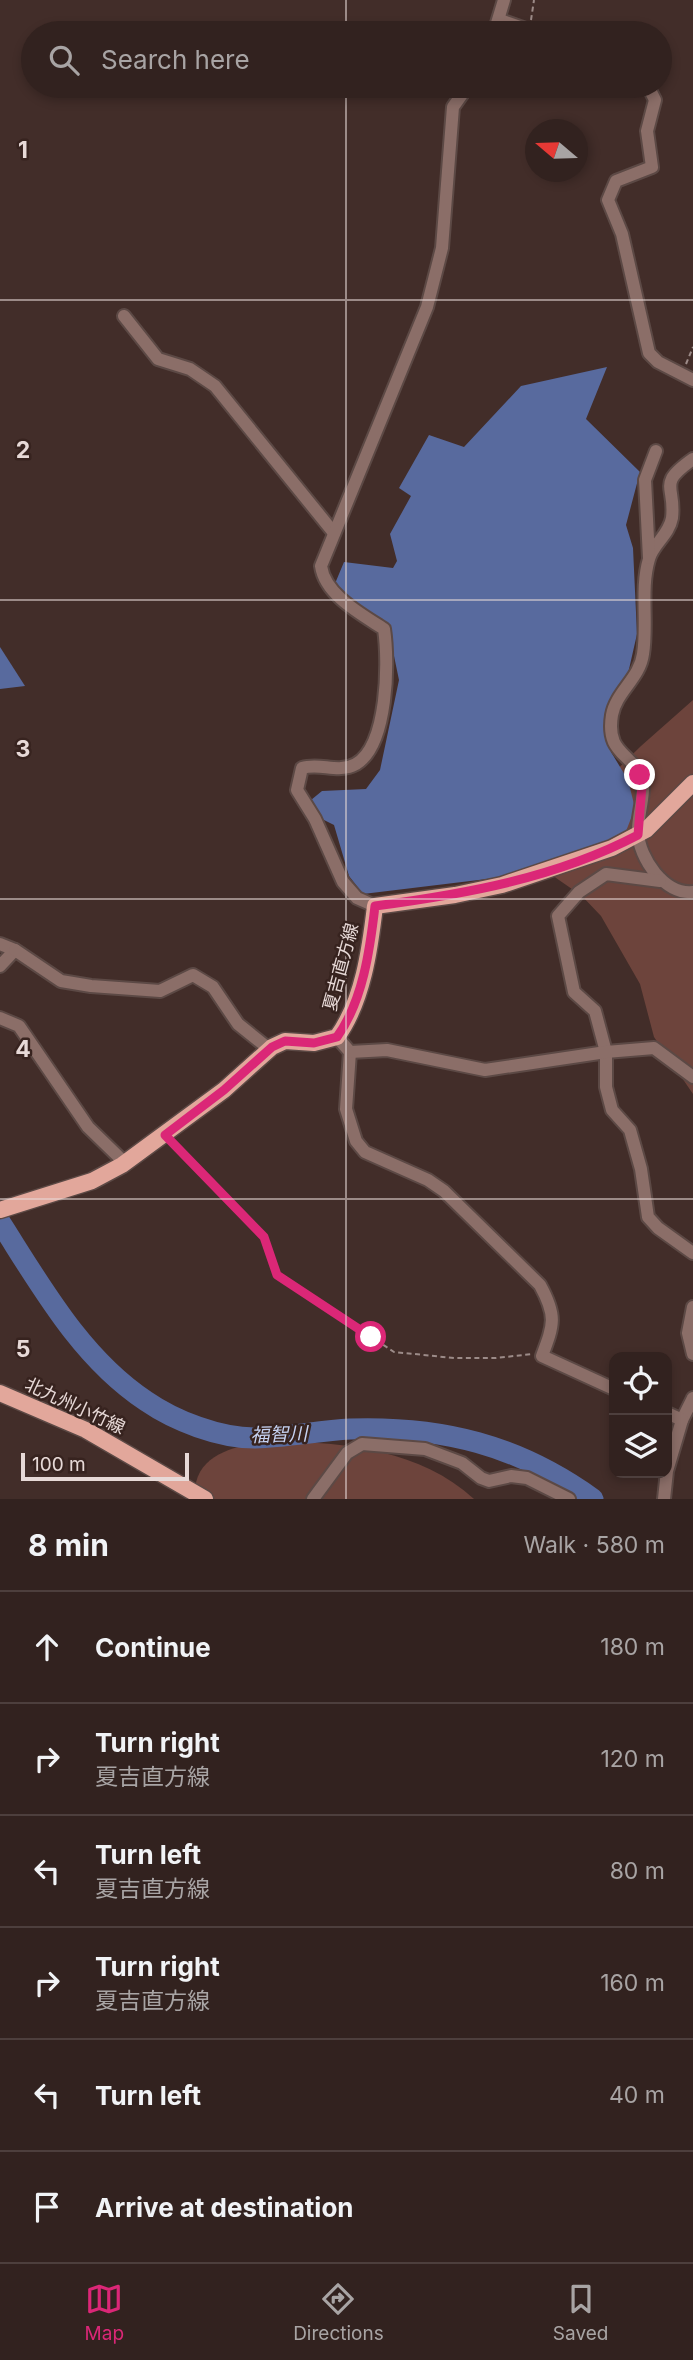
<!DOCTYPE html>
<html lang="en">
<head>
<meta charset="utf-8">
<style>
	:root { --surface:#32221f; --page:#3d2f2c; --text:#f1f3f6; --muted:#a8a4a4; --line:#4d3f3d; --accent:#db2777 }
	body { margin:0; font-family:Inter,"Noto Sans JP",sans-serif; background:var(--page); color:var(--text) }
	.controls { position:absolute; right:21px; bottom:21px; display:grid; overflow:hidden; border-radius:14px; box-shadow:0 4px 10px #0003 }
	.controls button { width:63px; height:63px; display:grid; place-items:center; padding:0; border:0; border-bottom:2px solid var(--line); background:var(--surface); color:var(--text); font:35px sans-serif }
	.compass { position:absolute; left:525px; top:119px; width:63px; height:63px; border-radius:50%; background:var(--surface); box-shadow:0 4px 10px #0003; rotate:289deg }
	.scale { position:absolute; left:21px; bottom:18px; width:168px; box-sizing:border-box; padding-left:7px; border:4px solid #e7d9d7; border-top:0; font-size:19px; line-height:24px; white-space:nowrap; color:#e7d9d7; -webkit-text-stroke:5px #37231f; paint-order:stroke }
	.stop { position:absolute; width:21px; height:21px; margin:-16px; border:5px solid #db2777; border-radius:50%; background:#fff }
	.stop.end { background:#db2777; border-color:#fff; box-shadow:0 2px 7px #0008 }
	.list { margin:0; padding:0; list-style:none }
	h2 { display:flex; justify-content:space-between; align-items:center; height:91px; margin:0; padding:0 28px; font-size:30px }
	h2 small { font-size:23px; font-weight:400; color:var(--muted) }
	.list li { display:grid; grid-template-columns:46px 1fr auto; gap:21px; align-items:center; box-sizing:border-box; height:112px; padding:0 28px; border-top:2px solid var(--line) }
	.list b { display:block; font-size:26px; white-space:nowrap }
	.list p { margin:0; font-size:23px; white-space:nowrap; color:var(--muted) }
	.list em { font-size:23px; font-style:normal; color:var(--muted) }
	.icon { flex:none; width:38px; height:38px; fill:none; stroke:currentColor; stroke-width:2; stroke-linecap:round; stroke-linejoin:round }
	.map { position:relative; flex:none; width:693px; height:1499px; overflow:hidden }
	.search { position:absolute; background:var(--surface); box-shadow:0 4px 10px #0003; left:21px; right:21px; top:21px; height:77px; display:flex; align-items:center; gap:18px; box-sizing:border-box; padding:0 24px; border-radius:38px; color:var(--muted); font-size:26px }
	.sheet { height:763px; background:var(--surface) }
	nav { display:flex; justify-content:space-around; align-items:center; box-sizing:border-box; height:98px; border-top:2px solid var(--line); background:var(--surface); font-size:19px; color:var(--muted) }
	nav a { display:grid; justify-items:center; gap:4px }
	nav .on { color:var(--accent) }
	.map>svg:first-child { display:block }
	.green { fill:#6d443c }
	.water { fill:#586a9e }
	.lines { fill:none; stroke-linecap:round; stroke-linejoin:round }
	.river { stroke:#586a9e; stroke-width:21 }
	.minor-casing { stroke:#5c4945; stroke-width:16 }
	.major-casing { stroke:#5c4945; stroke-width:19 }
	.path { stroke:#9c8b88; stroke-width:2; stroke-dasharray:5 3.5; stroke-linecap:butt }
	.minor { stroke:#8b6e68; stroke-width:12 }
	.major { stroke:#e2a79b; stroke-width:16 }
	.route { stroke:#db2777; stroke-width:9 }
	.grid { fill:none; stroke:#e7d9d7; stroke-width:2; stroke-opacity:0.55 }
	.labels { text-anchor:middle; stroke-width:5; stroke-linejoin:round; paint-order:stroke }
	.street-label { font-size:18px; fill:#e7d9d7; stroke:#37231f }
	.water-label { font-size:19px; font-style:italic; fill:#c5d1f1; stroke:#37231f }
	.grid-label { font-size:23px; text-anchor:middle; font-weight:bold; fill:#e7d9d7; stroke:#37231f; stroke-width:5; stroke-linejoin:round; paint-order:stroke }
</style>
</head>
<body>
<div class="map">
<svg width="693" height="1499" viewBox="0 0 693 1499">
	<rect width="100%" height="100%" fill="#422d29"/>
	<g class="green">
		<path d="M693 700V1094L654 1037 640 984 601 916 582 896 546 871 577 809 641 746Z"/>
		<path d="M279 1441C348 1443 420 1450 474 1499H195C191 1450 244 1444 279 1441Z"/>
	</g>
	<g class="water">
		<path d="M607 367 586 419 640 472 626 525 633 548 637 634 627 678 605 716 611 752 628 780 635 808 623 839 495 878 363 894 349 876 334 825 316 816 311 800 322 791 366 789 380 770 399 680 388 627 334 586 344 562 393 568 397 561 390 534 411 496 399 488 429 435 464 447 521 386Z"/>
		<path d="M0 647 25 686 0 689Z"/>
	</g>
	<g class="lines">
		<path class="river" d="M0 1222C41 1286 81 1358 146 1401 175 1421 219 1438 255 1438 286 1437 318 1431 350 1429 442 1426 518 1445 593 1499"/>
		<g class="minor-casing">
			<g id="minor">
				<path d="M500 20 537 33"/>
				<path d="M494 33 504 0"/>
				<path d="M648 86 655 100 647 131 652 167 616 181 608 200 622 234 649 353 658 362 693 380"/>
				<path d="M124 316 158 359 190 369 215 386 334 533"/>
				<path d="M693 459C656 485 676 485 672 518 669 535 653 544 649 559 640 589 648 624 643 654 640 678 616 692 612 715 606 752 628 752 640 774 648 790 637 815 638 832 639 859 665 895 693 892"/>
				<path d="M649 558 645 480 656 451"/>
				<path d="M660 881 606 874 579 892 558 916 574 992 595 1011 606 1052V1087L612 1110 630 1130 641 1169 648 1217 658 1228 693 1253"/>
				<path d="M375 906 357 898 343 882 315 819 297 790 302 768C320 762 338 774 356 764 388 745 389 662 384 629 361 614 325 595 321 566L427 307 442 248 453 107 468 86"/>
				<path d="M0 944 15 950 0 966"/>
				<path d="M15 950 61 981 91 986 160 991 193 975 213 987 238 1024 269 1049"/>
				<path d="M0 1018 19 1026 88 1127 125 1163"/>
				<path d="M337 1037 350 1052 346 1109 356 1141 365 1152 428 1180 444 1191 540 1285C557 1316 554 1324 542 1356L614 1389"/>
				<path d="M350 1052 387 1050 485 1070 606 1052 654 1048 693 1077"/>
				<path d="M693 1307 688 1333 693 1354"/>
				<path d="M682 1420 693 1398"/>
				<path d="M313 1499 347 1453 362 1444 425 1449 462 1463 481 1478 489 1481 511 1476 527 1478 569 1499"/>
				<path d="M664 1499 667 1471 682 1420 667 1413"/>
			</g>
		</g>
		<g class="major-casing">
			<g id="major">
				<path d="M0 1210 92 1181 122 1165 224 1090 272 1047 285 1041 314 1043 337 1037C363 1001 370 949 375 906L455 895 502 885 612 848 646 830 693 783"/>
				<path d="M0 1393 86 1430 205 1499"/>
			</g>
		</g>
		<g class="path">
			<path d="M531 20 534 0"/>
			<path d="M686 364 693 347"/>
			<path d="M173 1144 264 1237 277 1275 394 1352 454 1358H496L532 1354"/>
		</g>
		<use href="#minor" class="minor"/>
		<use href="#major" class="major"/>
	</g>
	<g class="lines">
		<path class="route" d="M371 1337 277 1275 264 1237 165 1135 224 1090 272 1047 285 1041 314 1043 337 1037C363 1001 370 949 375 906 465 894 556 878 638 835L642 785 640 775"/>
	</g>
	<path class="grid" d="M346 0V33M346 86V1499M0 300H693M0 600H693M0 899H693M0 1199H693"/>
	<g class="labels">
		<g class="street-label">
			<text transform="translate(341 967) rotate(-75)" y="6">夏吉直方線</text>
			<text transform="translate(75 1406) rotate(25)" y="6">北九州小竹線</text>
		</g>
		<g class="water-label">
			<text transform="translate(279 1434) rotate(-2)" y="7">福智川</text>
		</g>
	</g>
	<g class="grid-label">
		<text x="23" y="158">1</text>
		<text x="23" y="458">2</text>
		<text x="23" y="757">3</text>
		<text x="23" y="1057">4</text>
		<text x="23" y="1357">5</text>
	</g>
</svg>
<div class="controls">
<button><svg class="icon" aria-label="locate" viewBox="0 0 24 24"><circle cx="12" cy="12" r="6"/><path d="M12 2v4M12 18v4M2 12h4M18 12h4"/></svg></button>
<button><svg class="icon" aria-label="layers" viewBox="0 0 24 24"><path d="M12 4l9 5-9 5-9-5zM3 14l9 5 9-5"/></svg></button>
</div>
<svg class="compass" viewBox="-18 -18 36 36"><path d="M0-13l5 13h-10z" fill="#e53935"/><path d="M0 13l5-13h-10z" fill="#a8a4a4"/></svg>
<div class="scale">100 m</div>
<div class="stop" style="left:371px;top:1337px"></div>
<div class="stop end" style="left:640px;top:775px"></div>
<div class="search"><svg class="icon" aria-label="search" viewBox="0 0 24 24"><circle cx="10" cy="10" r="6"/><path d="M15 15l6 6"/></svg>Search here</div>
</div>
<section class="sheet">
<h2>8 min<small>Walk · 580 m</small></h2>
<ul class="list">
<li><svg class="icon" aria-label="ahead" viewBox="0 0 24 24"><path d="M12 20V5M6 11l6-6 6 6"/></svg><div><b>Continue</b></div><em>180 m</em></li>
<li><svg class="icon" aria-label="right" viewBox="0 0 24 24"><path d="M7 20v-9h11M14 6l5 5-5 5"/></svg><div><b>Turn right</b><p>夏吉直方線</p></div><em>120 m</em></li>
<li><svg class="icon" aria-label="left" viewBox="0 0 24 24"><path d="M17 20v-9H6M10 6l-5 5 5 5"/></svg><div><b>Turn left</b><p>夏吉直方線</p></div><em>80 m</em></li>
<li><svg class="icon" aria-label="right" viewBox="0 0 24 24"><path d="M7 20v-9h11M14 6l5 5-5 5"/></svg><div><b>Turn right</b><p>夏吉直方線</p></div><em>160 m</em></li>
<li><svg class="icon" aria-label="left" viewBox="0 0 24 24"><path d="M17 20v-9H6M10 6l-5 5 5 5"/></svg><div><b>Turn left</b></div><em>40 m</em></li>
<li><svg class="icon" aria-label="arrive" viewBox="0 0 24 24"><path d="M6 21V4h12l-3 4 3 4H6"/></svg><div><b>Arrive at destination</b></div></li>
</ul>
</section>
<nav>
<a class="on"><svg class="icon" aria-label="map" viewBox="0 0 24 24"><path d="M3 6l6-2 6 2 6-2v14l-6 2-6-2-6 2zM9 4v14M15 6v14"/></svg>Map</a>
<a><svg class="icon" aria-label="directions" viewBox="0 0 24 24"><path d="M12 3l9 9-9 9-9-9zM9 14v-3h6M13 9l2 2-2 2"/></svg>Directions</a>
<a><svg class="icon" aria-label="saved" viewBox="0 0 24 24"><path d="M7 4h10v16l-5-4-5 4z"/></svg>Saved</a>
</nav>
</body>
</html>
